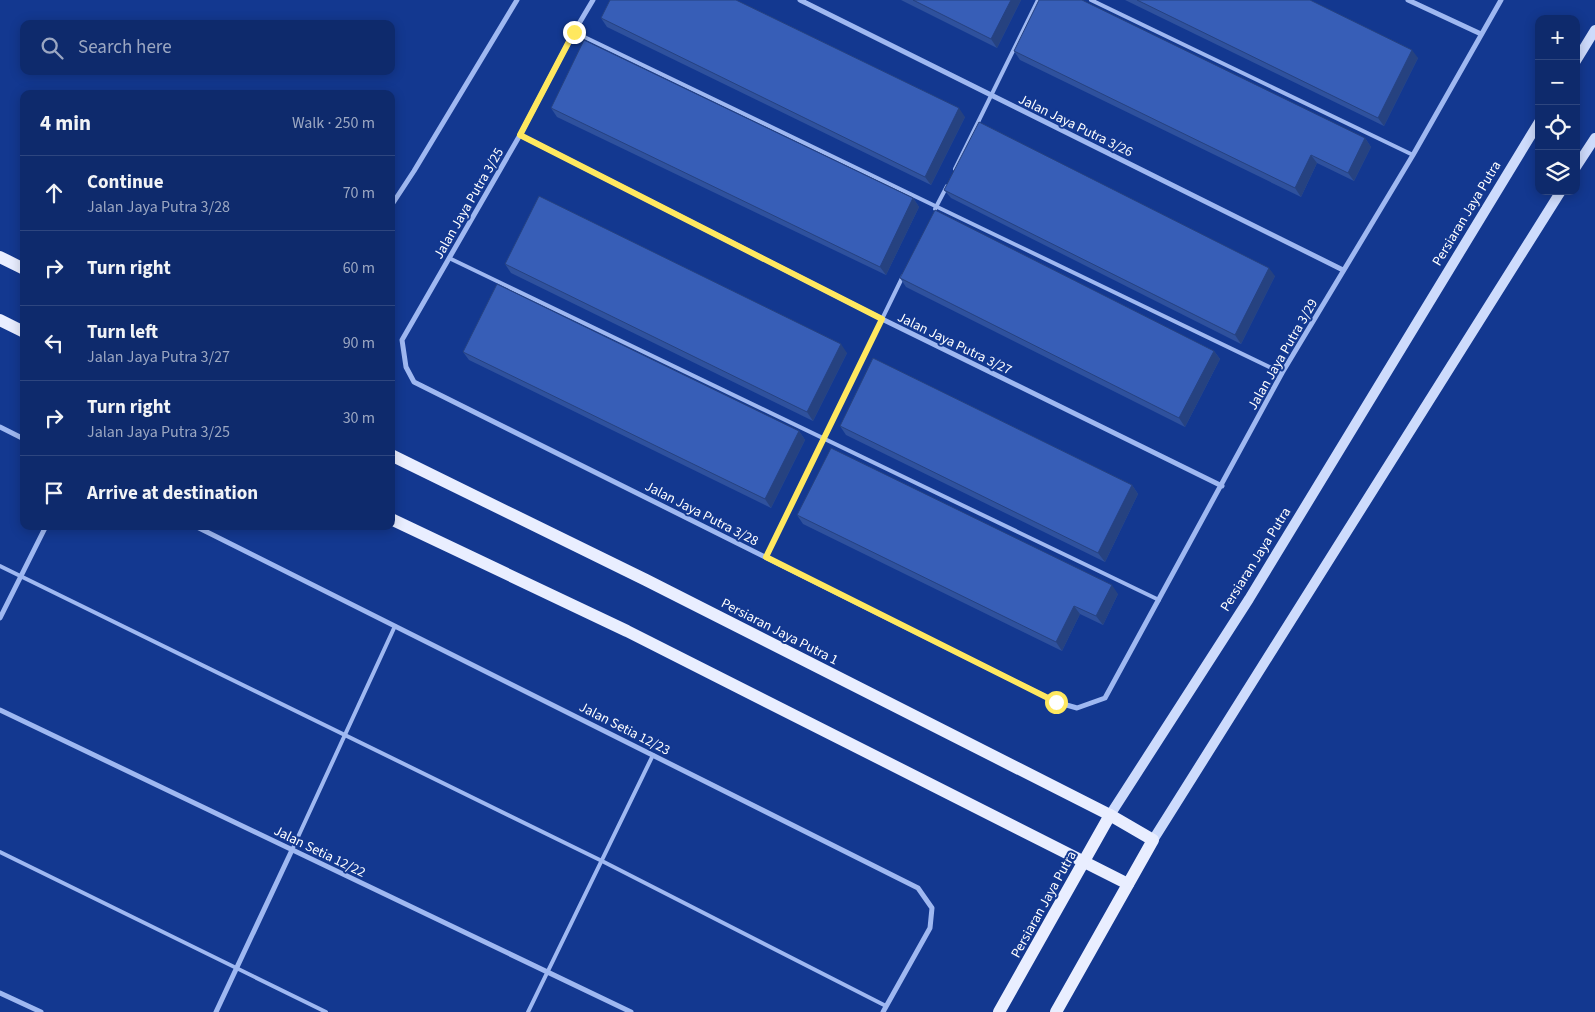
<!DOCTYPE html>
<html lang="en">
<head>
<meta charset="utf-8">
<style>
	:root { --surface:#0e2a6c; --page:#173272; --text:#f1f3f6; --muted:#9ba7c2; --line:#2e467f }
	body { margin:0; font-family:"Source Sans 3",sans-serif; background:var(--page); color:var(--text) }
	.controls { position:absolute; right:15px; top:15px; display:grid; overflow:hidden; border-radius:10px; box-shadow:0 2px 12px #0003 }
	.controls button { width:45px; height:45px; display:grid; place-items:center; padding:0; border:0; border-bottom:1px solid var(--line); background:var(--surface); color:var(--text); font:25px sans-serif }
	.stop { position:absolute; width:15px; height:15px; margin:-11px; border:4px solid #ffe85f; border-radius:50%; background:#fff }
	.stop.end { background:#ffe85f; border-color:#fff; box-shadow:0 1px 5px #0008 }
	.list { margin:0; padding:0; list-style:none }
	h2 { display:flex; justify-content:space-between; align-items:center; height:65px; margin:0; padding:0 20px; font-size:21px }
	h2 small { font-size:16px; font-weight:400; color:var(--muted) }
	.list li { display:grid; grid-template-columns:32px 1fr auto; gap:15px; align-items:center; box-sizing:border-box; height:75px; padding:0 20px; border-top:1px solid var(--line) }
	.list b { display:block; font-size:19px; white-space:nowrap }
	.list p { margin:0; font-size:16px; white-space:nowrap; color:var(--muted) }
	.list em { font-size:16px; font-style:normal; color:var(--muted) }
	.icon { flex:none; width:28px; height:28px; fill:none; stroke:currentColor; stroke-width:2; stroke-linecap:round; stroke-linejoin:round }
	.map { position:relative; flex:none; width:1595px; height:1012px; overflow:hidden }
	.search { position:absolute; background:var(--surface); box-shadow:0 2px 12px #0003; left:20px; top:20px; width:375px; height:55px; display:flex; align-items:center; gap:12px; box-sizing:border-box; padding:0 18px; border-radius:10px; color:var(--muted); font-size:19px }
	.panel { position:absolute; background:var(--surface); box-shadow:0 2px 12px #0003; left:20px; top:90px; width:375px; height:440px; border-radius:10px }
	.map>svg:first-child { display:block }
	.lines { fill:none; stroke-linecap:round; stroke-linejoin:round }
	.lane { stroke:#9fb8f1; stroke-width:4 }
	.street { stroke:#9fb8f1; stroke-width:5 }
	.secondary { stroke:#cddbfc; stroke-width:10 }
	.primary { stroke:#e9eeff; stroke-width:12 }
	.wall { fill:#2f519d }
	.shaded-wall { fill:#264280 }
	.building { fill:#375eb7; stroke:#264280 }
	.route { stroke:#ffe85f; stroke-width:6 }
	.labels { text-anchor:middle; stroke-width:4; stroke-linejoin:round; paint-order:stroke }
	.street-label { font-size:14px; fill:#fff; stroke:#133890 }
</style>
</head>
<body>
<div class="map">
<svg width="1595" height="1012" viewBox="0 0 1595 1012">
	<rect width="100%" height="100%" fill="#133890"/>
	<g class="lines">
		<g class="lane">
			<path d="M1091 0 1413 155"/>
			<path d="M574 32 1282 373"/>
			<path d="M955 169 1038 0"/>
			<path d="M935 209 947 186"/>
			<path d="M449 258 1159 600"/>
			<path d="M766 557 903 276"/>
			<path d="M0 566 602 861 886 1006"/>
			<path d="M292 850 395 626"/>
			<path d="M0 852 326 1012"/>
			<path d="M528 1012 653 755"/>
		</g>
		<g class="street">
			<path d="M593 0 574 32 520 135 402 340 406 367 414 382 1056 702 1077 708 1105 698 1282 373 1413 155 1501 0"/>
			<path d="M800 0 1343 270"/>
			<path d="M1408 0 1481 34"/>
			<path d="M520 135 882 319 1222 486"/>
			<path d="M391 206 414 171 517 0"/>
			<path d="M0 427 24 439"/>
			<path d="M195 526 918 888 932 908 930 928 883 1012"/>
			<path d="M0 618 46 526"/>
			<path d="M0 710 631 1012"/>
			<path d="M0 993 41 1012"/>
			<path d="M216 1012 292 850"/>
		</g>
		<g class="secondary">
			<path d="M1576 61 1595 30"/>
			<path d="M1576 167 1595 138"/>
			<path d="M1110 815 1249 599 1539 122"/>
			<path d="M1153 840 1561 191"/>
		</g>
		<g class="primary">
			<path d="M0 257 24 269"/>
			<path d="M0 320 24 332"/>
			<path d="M391 455 646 580 1110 815 1153 840 1056 1012"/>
			<path d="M391 519 627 631 1128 884"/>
			<path d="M999 1012 1110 815"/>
		</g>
	</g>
	<g class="wall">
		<path d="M901 0H1021L997 48Z"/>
		<path d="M1125 0H1310L1418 58 1384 126Z"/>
		<path d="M601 18 965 117 931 185 607 27Z"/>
		<path d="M1014 51 1365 138 1371 147 1354 181 1317 163 1301 197 1020 60Z"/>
		<path d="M551 108 913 198 919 207 886 275 557 117Z"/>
		<path d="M944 190 1275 276 1241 344 951 198Z"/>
		<path d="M505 264 847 353 813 421 511 273Z"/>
		<path d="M900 278 1214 351 1220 359 1185 427 906 287Z"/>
		<path d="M463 352 799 431 805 440 771 508 469 360Z"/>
		<path d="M840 426 1132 485 1138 494 1105 562 846 435Z"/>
		<path d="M797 515 1118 594 1103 625 1080 614 1062 651 803 524Z"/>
	</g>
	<g class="shaded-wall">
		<path d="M1011 0H1021L997 48 991 39Z"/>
		<path d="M1412 50 1418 58 1384 126 1378 118Z"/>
		<path d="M959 108 965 117 931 185 925 177Z"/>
		<path d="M1365 138 1371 147 1354 181 1348 173Z"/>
		<path d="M1311 155 1317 163 1301 197 1295 188Z"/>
		<path d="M913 198 919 207 886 275 880 267Z"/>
		<path d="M1269 268 1275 276 1241 344 1235 335Z"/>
		<path d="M841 344 847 353 813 421 807 412Z"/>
		<path d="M1214 351 1220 359 1185 427 1179 418Z"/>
		<path d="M799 431 805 440 771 508 765 499Z"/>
		<path d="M1132 485 1138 494 1105 562 1098 553Z"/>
		<path d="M1112 585 1118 594 1103 625 1096 616Z"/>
		<path d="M1074 606 1080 614 1062 651 1056 642Z"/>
	</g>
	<g class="building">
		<path d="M610 0H736L959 108 925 177 601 18Z"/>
		<path d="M913 0H1011L991 39Z"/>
		<path d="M1039 0H1082L1365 138 1348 173 1311 155 1295 188 1014 51Z"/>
		<path d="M1137 0H1310L1412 50 1378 118Z"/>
		<path d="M584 40 913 198 880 267 551 108Z"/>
		<path d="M979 122 1269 268 1235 335 944 190Z"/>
		<path d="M539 196 841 344 807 412 505 264Z"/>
		<path d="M935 210 1214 351 1179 418 900 278Z"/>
		<path d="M497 284 799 431 765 499 463 352Z"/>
		<path d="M873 358 1132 485 1098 553 840 426Z"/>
		<path d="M831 448 1112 585 1096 616 1074 606 1056 642 797 515Z"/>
	</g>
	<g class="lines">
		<path class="route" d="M574 32 520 135 882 319 766 557 1056 702"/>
	</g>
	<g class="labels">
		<g class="street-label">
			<text transform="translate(1076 125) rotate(26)" y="5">Jalan Jaya Putra 3/26</text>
			<text transform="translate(468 203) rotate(-60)" y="5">Jalan Jaya Putra 3/25</text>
			<text transform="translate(1466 213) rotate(-59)" y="5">Persiaran Jaya Putra</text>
			<text transform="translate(955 343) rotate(26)" y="5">Jalan Jaya Putra 3/27</text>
			<text transform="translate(1282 354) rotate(-60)" y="5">Jalan Jaya Putra 3/29</text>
			<text transform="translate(702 513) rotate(27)" y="5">Jalan Jaya Putra 3/28</text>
			<text transform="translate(1255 559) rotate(-58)" y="5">Persiaran Jaya Putra</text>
			<text transform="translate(780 631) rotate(27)" y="5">Persiaran Jaya Putra 1</text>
			<text transform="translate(625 728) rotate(27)" y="5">Jalan Setia 12/23</text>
			<text transform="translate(320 851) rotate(26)" y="5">Jalan Setia 12/22</text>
			<text transform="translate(1043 904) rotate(-61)" y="5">Persiaran Jaya Putra</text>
		</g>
	</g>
</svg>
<div class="controls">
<button>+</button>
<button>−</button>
<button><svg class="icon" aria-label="locate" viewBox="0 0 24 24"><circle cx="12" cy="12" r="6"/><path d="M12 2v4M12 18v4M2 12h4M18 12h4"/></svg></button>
<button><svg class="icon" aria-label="layers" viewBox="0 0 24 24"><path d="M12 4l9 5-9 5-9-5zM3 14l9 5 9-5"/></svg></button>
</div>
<div class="stop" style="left:1056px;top:702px"></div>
<div class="stop end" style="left:574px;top:32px"></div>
<div class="search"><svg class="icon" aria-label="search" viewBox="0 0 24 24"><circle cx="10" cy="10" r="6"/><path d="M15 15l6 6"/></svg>Search here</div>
<section class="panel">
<h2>4 min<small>Walk · 250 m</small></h2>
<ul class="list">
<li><svg class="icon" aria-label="ahead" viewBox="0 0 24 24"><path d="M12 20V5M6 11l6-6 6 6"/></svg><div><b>Continue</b><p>Jalan Jaya Putra 3/28</p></div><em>70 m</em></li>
<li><svg class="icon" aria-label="right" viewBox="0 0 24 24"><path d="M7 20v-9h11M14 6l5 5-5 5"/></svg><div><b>Turn right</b></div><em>60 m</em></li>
<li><svg class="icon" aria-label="left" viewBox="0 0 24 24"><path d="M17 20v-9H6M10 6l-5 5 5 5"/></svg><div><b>Turn left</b><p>Jalan Jaya Putra 3/27</p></div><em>90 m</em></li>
<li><svg class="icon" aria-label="right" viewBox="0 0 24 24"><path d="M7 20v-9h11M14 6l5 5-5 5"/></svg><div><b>Turn right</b><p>Jalan Jaya Putra 3/25</p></div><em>30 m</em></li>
<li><svg class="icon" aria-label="arrive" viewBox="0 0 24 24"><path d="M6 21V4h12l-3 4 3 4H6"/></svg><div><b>Arrive at destination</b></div></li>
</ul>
</section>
</div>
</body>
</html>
